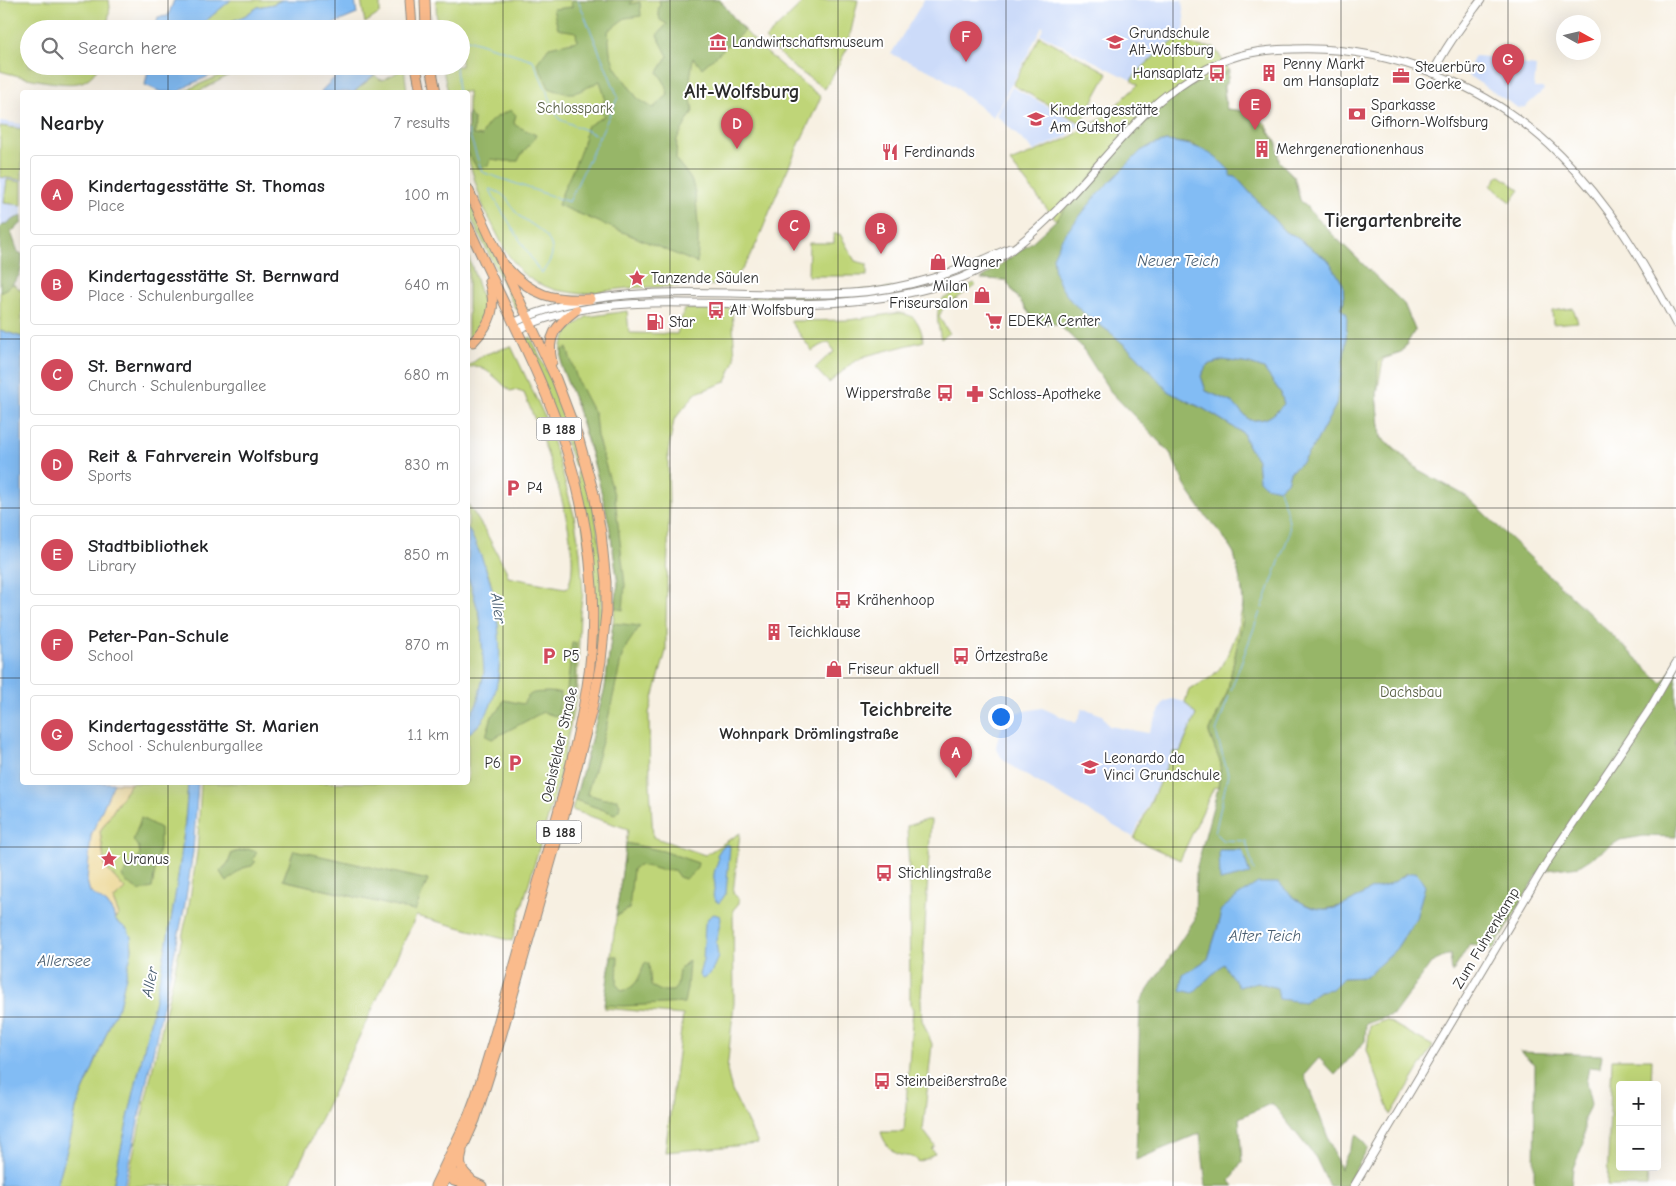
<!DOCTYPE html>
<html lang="en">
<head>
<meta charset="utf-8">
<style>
	:root { --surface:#fff; --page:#f6f6f6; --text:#202124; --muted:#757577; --line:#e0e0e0; --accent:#d1495b }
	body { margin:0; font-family:"Comic Neue",sans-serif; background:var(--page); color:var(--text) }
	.controls { position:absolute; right:15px; bottom:15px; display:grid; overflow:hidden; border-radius:5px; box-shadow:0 5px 20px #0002 }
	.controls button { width:45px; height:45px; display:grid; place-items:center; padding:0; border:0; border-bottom:1px solid var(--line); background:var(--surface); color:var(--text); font:25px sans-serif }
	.compass { position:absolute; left:1556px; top:15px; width:45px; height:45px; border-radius:50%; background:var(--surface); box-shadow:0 5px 20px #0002; rotate:98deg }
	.you { position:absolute; left:1000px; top:716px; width:18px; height:18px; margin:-12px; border:4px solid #fff; border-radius:50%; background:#1a73e8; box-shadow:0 0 0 8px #1a73e833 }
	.badge { display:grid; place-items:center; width:32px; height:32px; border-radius:50%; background:var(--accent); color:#fff; font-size:16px; font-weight:700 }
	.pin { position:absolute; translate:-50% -41px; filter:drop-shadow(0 1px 2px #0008) }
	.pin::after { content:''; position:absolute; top:26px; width:18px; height:15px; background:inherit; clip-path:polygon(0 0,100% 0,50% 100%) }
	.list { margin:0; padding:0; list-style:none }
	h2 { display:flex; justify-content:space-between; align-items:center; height:65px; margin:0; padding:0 20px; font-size:21px }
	h2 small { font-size:16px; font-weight:400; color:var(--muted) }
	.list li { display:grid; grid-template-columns:32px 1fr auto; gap:15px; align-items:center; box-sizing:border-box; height:80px; margin:0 10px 10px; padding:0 10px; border:1px solid var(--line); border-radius:5px }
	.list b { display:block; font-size:19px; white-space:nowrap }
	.list p { margin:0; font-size:16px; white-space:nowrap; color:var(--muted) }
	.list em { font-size:16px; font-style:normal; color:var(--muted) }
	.icon { flex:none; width:28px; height:28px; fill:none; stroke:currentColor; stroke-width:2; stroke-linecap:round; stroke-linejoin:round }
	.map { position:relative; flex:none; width:1676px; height:1186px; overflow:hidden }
	.search { position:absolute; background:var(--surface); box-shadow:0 5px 20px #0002; left:20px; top:20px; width:450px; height:55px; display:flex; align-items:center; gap:12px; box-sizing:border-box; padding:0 18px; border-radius:28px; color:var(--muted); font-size:19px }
	.panel { position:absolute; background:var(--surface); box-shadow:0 5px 20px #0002; left:20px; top:90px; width:450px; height:695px; border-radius:5px }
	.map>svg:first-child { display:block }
	.built { fill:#ccdbf9 }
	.green { fill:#bfd578; stroke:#758052; fill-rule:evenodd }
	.forest { fill:#97b668; stroke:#61704a; fill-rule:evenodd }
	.sand { fill:#eeda9e; stroke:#8c8264 }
	.water { fill:#82bcf4; stroke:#567490; fill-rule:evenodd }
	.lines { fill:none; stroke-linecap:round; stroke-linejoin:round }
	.stream { stroke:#82bcf4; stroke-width:1 }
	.minor-casing { stroke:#918e86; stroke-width:9 }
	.major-casing { stroke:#918e86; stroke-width:11 }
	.minor { stroke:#fff; stroke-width:7 }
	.major { stroke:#fabb8c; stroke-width:9 }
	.grid { fill:none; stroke:#2b2b2b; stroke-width:1; stroke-opacity:0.55 }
	.labels { text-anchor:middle; stroke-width:4; stroke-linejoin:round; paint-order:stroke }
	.shield { fill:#fff; stroke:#6b6b6b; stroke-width:1 }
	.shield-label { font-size:14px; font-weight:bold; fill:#2b2b2b }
	.poi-label { font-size:15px; fill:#2b2b2b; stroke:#fff; text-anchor:start }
	.park-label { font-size:15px; fill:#575e42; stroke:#fff }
	.street-label { font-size:15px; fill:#2b2b2b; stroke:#fff }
	.water-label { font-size:16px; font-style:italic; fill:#495e71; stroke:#fff }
	.neighbourhood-label { font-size:16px; font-weight:bold; fill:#2b2b2b; stroke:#fff }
	.district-label { font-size:20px; font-weight:bold; fill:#2b2b2b; stroke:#fff }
</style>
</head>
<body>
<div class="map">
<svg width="1676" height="1186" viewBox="0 0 1676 1186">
	<rect width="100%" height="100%" fill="#fff"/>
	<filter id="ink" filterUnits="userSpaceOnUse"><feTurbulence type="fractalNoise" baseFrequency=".02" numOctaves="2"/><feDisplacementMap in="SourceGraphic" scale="10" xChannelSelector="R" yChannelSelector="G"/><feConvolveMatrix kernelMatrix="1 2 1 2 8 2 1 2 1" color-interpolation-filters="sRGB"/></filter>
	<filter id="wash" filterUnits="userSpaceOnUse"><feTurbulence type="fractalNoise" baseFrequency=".0096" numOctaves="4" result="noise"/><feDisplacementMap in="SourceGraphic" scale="20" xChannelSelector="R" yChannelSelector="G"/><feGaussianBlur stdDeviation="1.12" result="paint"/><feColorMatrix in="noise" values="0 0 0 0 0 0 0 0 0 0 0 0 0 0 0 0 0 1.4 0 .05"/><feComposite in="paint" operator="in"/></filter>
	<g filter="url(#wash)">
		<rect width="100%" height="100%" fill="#f7f0e2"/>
		<g class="built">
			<path d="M924 0H1182L1185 24 1183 35 1163 49 1131 80 1040 34 1044 27 1042 26 1021 68 993 117 963 94 957 88 937 74 891 54Z"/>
			<path d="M1475 56 1510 59V67L1519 68 1520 64 1536 66 1534 88H1542L1544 90 1525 107 1518 108 1466 74Z"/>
			<path d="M1012 87 1080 124 1066 137 1034 151 996 115Z"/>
			<path d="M0 121 22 124V215L0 227Z"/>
			<path d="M1172 699 1185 702 1196 715 1180 753 1173 752 1133 837 1017 770 1001 757 996 747 999 734 1008 714 1042 708 1076 723 1083 708 1102 715 1109 726 1148 733 1164 702Z"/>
		</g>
		<g class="green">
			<path d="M0 0H109L110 7 107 29H29V66H98C95 74 89 79 82 82 65 88 17 76 0 71Z"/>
			<path d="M231 0H282L273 4 258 7 244 16 213 29H200L202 24Z"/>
			<path d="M361 0H380V13L365 23Z"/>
			<path d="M436 0H720C747 39 784 69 821 97 807 128 792 158 779 189 768 212 753 263 734 278L735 279 718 285 628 288 581 294 555 290 537 283 522 273 506 252 482 204 468 158V92H448L442 66H461V29H437Z"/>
			<path d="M806 0H858L847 49 825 89 792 66 765 39Z"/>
			<path d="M1183 35 1189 44 1203 47H1214L1229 70 1222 74 1229 72 1227 82 1224 86 1226 109 1243 111 1265 123 1277 144 1278 160 1294 176 1300 200 1332 234 1404 304 1415 330 1401 353 1383 359 1377 394 1381 437 1417 468 1415 486 1243 619 1227 693 1209 733 1221 764 1218 788 1214 787 1180 860 1134 839 1173 752H1180L1196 715 1185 702 1189 690 1210 678 1220 668 1230 650 1237 632 1243 604 1241 582 1234 553 1171 453 1080 344 1058 323 1037 324 1012 290 1006 280 982 278C1012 258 1043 238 1065 209L1056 220 1010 162 1067 139 1102 118 1138 85 1131 80C1146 62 1164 48 1183 35Z"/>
			<path d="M1040 36 1108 73 1081 123 1013 85Z"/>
			<path d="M242 66H252L235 75 231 74 200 91 185 92 191 88Z"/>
			<path d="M399 66H404L407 92H354L375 75 379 79 383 80 398 72Z"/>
			<path d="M0 126 22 129V180L0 177Z"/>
			<path d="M1499 175 1520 190 1511 202 1491 186Z"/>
			<path d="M7 180 22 182V205L4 203Z"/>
			<path d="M468 197 520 308 516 310 468 212Z"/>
			<path d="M834 234H840L855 261 867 264V276H808L809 243H834Z"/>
			<path d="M468 255 480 292 486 317 478 331 468 338V315L469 313 468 310Z"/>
			<path d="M974 283 976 285 943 308 939 317 949 333 941 339C938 324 934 313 943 299Z"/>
			<path d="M13 284 22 291V337L0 330V292Z"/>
			<path d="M908 287 909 291 854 299 750 300V297Z"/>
			<path d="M732 308 735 360 726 382 696 393 674 420 668 453 669 512 666 621V651L649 713 650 785 653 837 705 855 740 833 733 893 739 899V903L733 910 734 1003 727 1070 732 1091 758 1144 665 1152 683 1015 604 1008 628 829 572 810 605 688 618 583 609 523 602 492 577 406 561 366 562 345 568 331 586 317 627 311 629 333 677 334 684 309Z"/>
			<path d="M1573 308 1578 322 1553 324 1552 311Z"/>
			<path d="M898 313C918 315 919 324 924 341L865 356 852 363 829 383 815 368 829 355 834 352 829 342 816 348 812 351 790 321 849 320Z"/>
			<path d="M531 337C550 379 571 419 581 464L575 466 526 340Z"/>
			<path d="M511 346 544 415 559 461 574 515 580 552 583 593 580 613 577 688 574 708 558 783 512 941 416 916 289 1186H126L188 911 197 853 201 783 468 782V734L478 726 498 680 499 664 498 627 493 594 489 576 468 528V504L484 529 506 570 508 577 565 588 568 587C586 547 541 434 524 393L515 390 510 391C500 382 482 361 468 368V366L483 355ZM248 849 253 859 242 868 220 872 228 863 232 853ZM294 850 415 911 283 880Z"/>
			<path d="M580 469 583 471C585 481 590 490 592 500 609 575 605 656 582 729L595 635 577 472Z"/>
			<path d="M468 576C481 608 493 672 477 705 474 710 471 714 468 718Z"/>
			<path d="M131 783H188C180 920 142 1052 113 1186H57L71 1135 76 1108 93 1068 112 1019 119 1006 132 947 126 928 118 923 114 919 119 915 113 900 125 889 105 867 100 831Z"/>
			<path d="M926 820H931L921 1000 922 1020 932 1044 923 1130 935 1146 932 1149 935 1153 928 1158 919 1162C914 1155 907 1157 900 1155 891 1152 883 1141 881 1132H904L913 1009 910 1005 909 872 907 826Z"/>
			<path d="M1386 1020 1433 1046 1391 1115 1367 1050 1370 1026Z"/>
			<path d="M1612 1059H1652L1651 1085H1620V1167H1648L1647 1186H1607Z"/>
		</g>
		<g class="forest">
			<path d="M571 0H633L630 4 640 2 641 16 625 18 608 31 610 52 615 67 638 99 653 108 668 95 666 85 658 72 668 56 657 35 667 24 660 20 658 10 660 4 659 0H720L744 31 702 68 693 58 689 87 693 111 677 139 676 160C681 166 686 172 690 178 699 192 699 247 697 263L558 205C566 179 584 154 586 127L604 116 600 111 605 98 600 81C577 92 575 98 549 88L537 63 549 47 577 41 576 32 558 29 553 9 572 7Z"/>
			<path d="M1229 70 1227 82 1223 85 1226 109 1244 111 1266 127 1277 144 1279 161 1294 177 1300 200 1332 234 1404 304 1415 330 1401 353 1382 358 1378 362 1377 395 1381 438 1415 468 1466 496 1662 683 1676 663V837L1644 836 1620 840 1579 866 1540 871 1493 950 1470 944 1452 973 1450 954 1431 963 1394 1014 1366 1024 1365 1041 1335 1075 1319 1058 1304 1075 1340 1169 1357 1134 1368 1148 1346 1186H1329L1316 1158 1272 1103 1239 1118 1242 1162 1230 1181 1234 1186H1206L1200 1133 1136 1160 1140 1002 1195 919 1196 870 1218 788 1221 764 1209 733 1227 693 1243 619V594L1234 553 1223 536 1204 514 1188 491 1170 453 1110 391 1081 346 1058 324H1037L1012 290 1006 280 981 279 1032 242 1056 220 1100 166 1152 110 1177 90 1225 74V72ZM1166 141 1193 144 1230 177H1236L1285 232 1293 235 1329 261 1344 300 1341 309 1336 405 1316 442 1302 462 1290 472 1287 482 1259 480 1257 460 1248 446 1243 433 1204 409 1186 401 1150 371 1136 355 1111 333 1086 315 1081 216 1097 195 1141 151 1150 146ZM1406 873 1425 885 1416 917 1396 949 1366 977 1343 978 1332 989 1319 991 1304 1002 1277 988 1257 982 1223 964 1193 992 1183 975 1208 959 1221 917V911L1279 883 1288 893 1302 903 1320 910 1345 905 1371 890 1392 884Z"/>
			<path d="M511 110 516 115 514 122 515 125 536 135C532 145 523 149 518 161H505L491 159 488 166 477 168 468 153V113L474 119 473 135 482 136C487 120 496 117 511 110Z"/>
			<path d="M22 215V223L11 232 18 252 22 254C23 273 18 283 0 292V227Z"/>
			<path d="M567 348 578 382 595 415 597 436 615 498 625 585 623 610 615 608 618 583 609 523 592 455 577 406 561 366 562 351Z"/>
			<path d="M1223 360 1250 364 1264 369 1281 393 1284 404C1271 417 1268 421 1249 420L1233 403 1206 391 1201 376 1207 365Z"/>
			<path d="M613 623 640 626 627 645 622 656 606 728 587 794 604 799H617L620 804 619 810 615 814 575 800 605 688Z"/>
			<path d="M572 643H576L575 689 567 729 563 728Z"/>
			<path d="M547 692 561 693 558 717 543 712 492 739 486 736 492 716 499 710 504 700 523 704C530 691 533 693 547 692Z"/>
			<path d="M141 818 160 828V842L152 888 139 891 128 884 122 876 140 856 139 847 133 841Z"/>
			<path d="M626 843 663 851 698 863C697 871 691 875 685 879L679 877 674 870H660L650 867 639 865 633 869 629 909 616 916Z"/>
			<path d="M248 849 257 852 253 859 255 862 252 866 242 868 227 882 220 872 228 863 232 853Z"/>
			<path d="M294 850 428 880 415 911 283 880Z"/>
			<path d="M611 956H618L617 985 622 991C636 988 640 977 644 964L646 962 649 964 651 986 661 991H673L677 986 679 970 689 960 687 988 684 1003 623 1006 604 1005Z"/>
			<path d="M1520 1052 1602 1055 1600 1068 1589 1067 1586 1083 1591 1104 1584 1118V1142L1573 1168 1571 1186H1534L1535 1064Z"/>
		</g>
		<path class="sand" d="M114 783H131L100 831 105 867 125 889 113 900 119 915 114 919C111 900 97 903 89 890 84 880 89 847 91 836 94 822 108 796 114 783Z"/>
		<g class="water">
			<path d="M174 0H231L202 24 200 29H155L158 17 168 16Z"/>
			<path d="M282 0H355L357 14 321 29H213L244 16 258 7 273 4Z"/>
			<path d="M149 66H232L189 85 179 92H161L145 85Z"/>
			<path d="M346 66H384L354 92H320Z"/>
			<path d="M1166 141C1194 144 1211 150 1230 171V176L1236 177 1285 232 1293 235 1329 261 1343 284 1344 300 1341 309 1347 314 1346 343 1336 405 1316 442 1302 462 1290 472 1287 482 1279 489 1265 486 1259 480 1257 460 1248 446 1243 433 1204 409 1169 392 1136 355 1111 333 1086 315 1071 301 1061 287 1055 273 1053 257 1062 238 1097 195 1141 151 1150 146ZM1223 360 1250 364 1264 369 1281 393 1284 404C1271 417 1268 421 1249 420L1233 403 1206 391 1201 376 1207 365Z"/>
			<path d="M0 330 22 337V782L114 783 91 835 87 881 90 892 107 904 113 913 115 920 128 930 131 937 132 950 119 1006 112 1019 93 1068 76 1108 71 1135 57 1186H0Z"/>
			<path d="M468 528C477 546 486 566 491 585 501 624 507 687 482 721 478 726 473 730 468 734V718L477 704 484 672 480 617 468 576Z"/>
			<path d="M188 783H198L193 852 184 910 124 1186H113C141 1052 180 920 188 783Z"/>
			<path d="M727 844 730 846 726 893 723 898 719 903C710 898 714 894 715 886 715 882 713 878 714 874 715 866 720 862 717 855L722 847Z"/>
			<path d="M1219 850H1242L1250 874 1220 881Z"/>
			<path d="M1416 872 1425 886 1416 918 1396 949 1366 977 1343 978 1332 989 1319 991 1304 1002 1279 999 1277 988 1257 982 1239 987 1223 964 1193 993 1181 990 1183 975 1208 959 1221 917 1220 911 1239 895 1258 883H1279C1298 904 1318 917 1346 904 1355 900 1362 894 1370 890 1377 887 1386 887 1392 883 1402 878 1404 873 1416 872Z"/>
			<path d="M714 914 720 916 721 919 716 941 718 957 711 973 703 979 701 978 699 975 703 960 705 924 708 918Z"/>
		</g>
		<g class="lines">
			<g class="stream">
				<path d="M461 37 533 60 559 119 599 136"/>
				<path d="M456 66 458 92"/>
				<path d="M468 130 482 172 569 202 618 97 578 0"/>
				<path d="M490 189C511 195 507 205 521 217 526 221 532 224 537 228 557 244 556 255 541 274L497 203Z"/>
				<path d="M1262 608 1289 535C1291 519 1284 504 1279 489"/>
				<path d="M1231 690 1260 612"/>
				<path d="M1229 696 1216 732 1228 774 1215 833 1222 840 1246 841 1254 871"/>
			</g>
		</g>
	</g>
	<g filter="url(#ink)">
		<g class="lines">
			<g class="minor-casing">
				<g id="minor">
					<path d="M1433 73C1445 47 1464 23 1481 0"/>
					<path d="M513 323C612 275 744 300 851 293 907 290 960 271 1010 248"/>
					<path d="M517 330C568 305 629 302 685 303 772 303 861 310 944 284 1023 260 1069 196 1122 138 1138 121 1153 104 1172 91 1192 76 1214 63 1238 56 1256 51 1275 49 1293 49 1391 45 1491 86 1560 155 1610 204 1644 263 1676 324"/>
					<path d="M1354 1186 1547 862 1649 710 1676 663"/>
				</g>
			</g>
			<g class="major-casing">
				<g id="major">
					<path d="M410 0 412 29"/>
					<path d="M425 0 426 29"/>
					<path d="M416 66 421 92"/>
					<path d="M431 66 436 92"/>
					<path d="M506 267C532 296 553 301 590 299"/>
					<path d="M473 342C492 322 497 308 489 281"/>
					<path d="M552 362C546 337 556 325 576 310"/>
					<path d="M462 1152C459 1163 460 1170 470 1178"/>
					<path d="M444 1171 454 1181 472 1186"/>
					<path d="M445 1171 454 1173 482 1186"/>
					<path d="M435 1186 468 1117 476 1096C498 1028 516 959 536 890 555 823 576 755 587 686 597 625 593 560 580 500 559 403 508 316 468 226"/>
					<path d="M442 1186 463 1147 475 1120 497 1051 566 808 592 709 601 661 606 612V582L601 533 594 494 579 440 556 379 468 189"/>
				</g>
			</g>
			<use href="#minor" class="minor"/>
			<use href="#major" class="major"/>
		</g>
	</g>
	<path class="grid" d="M168 0V29M335 0V29M503 0V1186M670 0V1186M838 0V1186M1006 0V1186M1173 0V1186M1341 0V1186M1508 0V1186M168 66V92M335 66V92M0 169H22M468 169H1676M0 339H22M468 339H1676M0 508H22M468 508H1676M0 678H22M468 678H1676M168 782V1186M335 782V1186M0 847H1676M0 1017H1676"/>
	<defs>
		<g id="museum-bare" transform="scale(1.35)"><path d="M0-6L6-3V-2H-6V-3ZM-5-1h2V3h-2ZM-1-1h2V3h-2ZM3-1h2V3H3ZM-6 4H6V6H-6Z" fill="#d1495b" stroke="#fff" stroke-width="2.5" paint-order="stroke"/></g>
		<g id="school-bare" transform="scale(1.35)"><path d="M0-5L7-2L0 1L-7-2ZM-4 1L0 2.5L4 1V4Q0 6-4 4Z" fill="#d1495b" stroke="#fff" stroke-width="2.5" paint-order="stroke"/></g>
		<g id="bus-bare" transform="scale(1.35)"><path d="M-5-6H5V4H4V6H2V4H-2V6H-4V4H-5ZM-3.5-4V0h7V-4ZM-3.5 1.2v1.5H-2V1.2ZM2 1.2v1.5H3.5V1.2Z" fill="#d1495b" stroke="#fff" stroke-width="2.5" paint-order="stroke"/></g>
		<g id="building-bare" transform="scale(1.35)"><path d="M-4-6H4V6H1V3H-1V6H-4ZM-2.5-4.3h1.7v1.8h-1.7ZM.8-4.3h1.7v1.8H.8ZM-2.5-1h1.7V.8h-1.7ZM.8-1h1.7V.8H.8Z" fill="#d1495b" stroke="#fff" stroke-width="2.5" paint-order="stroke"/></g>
		<g id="office-bare" transform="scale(1.35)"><path d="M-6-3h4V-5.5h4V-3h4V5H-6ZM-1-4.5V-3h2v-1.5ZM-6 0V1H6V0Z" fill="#d1495b" stroke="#fff" stroke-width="2.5" paint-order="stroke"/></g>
		<g id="bank-bare" transform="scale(1.35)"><path d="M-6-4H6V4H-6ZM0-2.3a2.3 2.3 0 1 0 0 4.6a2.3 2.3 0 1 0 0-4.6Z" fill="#d1495b" stroke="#fff" stroke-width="2.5" paint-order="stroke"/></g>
		<g id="restaurant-bare" transform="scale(1.35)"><path d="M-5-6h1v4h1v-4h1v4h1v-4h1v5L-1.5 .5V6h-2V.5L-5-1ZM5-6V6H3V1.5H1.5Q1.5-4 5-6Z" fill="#d1495b" stroke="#fff" stroke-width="2.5" paint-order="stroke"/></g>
		<g id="shop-bare" transform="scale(1.35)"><path d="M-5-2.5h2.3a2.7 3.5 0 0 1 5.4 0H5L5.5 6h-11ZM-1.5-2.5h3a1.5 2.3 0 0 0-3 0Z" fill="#d1495b" stroke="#fff" stroke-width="2.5" paint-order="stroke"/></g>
		<g id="sight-bare" transform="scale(1.35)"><path d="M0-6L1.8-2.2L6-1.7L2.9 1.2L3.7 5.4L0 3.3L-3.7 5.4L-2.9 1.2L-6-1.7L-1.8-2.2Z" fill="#d1495b" stroke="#fff" stroke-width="2.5" paint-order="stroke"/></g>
		<g id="supermarket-bare" transform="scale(1.35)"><path d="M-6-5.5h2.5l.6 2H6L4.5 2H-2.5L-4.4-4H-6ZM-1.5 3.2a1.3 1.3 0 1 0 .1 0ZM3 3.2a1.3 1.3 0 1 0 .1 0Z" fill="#d1495b" stroke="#fff" stroke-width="2.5" paint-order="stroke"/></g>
		<g id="fuel-bare" transform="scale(1.35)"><path d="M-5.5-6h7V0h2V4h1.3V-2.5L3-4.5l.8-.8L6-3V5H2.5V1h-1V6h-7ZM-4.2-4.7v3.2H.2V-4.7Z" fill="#d1495b" stroke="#fff" stroke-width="2.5" paint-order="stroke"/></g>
		<g id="pharmacy-bare" transform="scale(1.35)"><path d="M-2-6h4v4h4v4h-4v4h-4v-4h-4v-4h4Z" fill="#d1495b" stroke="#fff" stroke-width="2.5" paint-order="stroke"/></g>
		<g id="parking-bare" transform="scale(1.35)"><path d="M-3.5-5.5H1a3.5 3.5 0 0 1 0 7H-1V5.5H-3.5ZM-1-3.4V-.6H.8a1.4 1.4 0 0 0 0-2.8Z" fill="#d1495b" stroke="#fff" stroke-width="2.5" paint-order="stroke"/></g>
	</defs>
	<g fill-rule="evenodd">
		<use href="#museum-bare" x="718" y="42"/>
		<use href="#school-bare" x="1115" y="42"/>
		<use href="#bus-bare" x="1217" y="73"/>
		<use href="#building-bare" x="1269" y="73"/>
		<use href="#office-bare" x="1401" y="76"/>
		<use href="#bank-bare" x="1357" y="114"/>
		<use href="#school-bare" x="1036" y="119"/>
		<use href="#building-bare" x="1262" y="149"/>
		<use href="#restaurant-bare" x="890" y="152"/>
		<use href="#shop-bare" x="938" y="262"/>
		<use href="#sight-bare" x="637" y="278"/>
		<use href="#shop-bare" x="982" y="295"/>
		<use href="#bus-bare" x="716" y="310"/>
		<use href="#supermarket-bare" x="994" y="321"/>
		<use href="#fuel-bare" x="655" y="322"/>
		<use href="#bus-bare" x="945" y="393"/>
		<use href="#pharmacy-bare" x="975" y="394"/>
		<use href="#parking-bare" x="513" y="488"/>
		<use href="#bus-bare" x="843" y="600"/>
		<use href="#building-bare" x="774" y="632"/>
		<use href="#parking-bare" x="549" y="656"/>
		<use href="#bus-bare" x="961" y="656"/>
		<use href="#shop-bare" x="834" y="669"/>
		<use href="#parking-bare" x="515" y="763"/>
		<use href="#school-bare" x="1090" y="767"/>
		<use href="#sight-bare" x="109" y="859"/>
		<use href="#bus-bare" x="884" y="873"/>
		<use href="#bus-bare" x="882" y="1081"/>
	</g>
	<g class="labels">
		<g class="shield">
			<rect x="536.5" y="417.5" width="45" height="23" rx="4"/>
			<rect x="536.5" y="820.5" width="45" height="23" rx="4"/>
		</g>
		<g class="shield-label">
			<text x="559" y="434">B 188</text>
			<text x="559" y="837">B 188</text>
		</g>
		<g class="poi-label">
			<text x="1129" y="38">Grundschule<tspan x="1129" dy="17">Alt-Wolfsburg</tspan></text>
			<text x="732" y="47">Landwirtschaftsmuseum</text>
			<text x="1283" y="69">Penny Markt<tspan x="1283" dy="17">am Hansaplatz</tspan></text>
			<text x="1415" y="72">Steuerbüro<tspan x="1415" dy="17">Goerke</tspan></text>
			<text x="1203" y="78" text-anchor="end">Hansaplatz</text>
			<text x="1371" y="110">Sparkasse<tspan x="1371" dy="17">Gifhorn-Wolfsburg</tspan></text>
			<text x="1050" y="115">Kindertagesstätte<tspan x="1050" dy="17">Am Gutshof</tspan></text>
			<text x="1276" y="154">Mehrgenerationenhaus</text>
			<text x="904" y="157">Ferdinands</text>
			<text x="952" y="267">Wagner</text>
			<text x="651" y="283">Tanzende Säulen</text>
			<text x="968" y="291" text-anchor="end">Milan<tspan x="968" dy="17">Friseursalon</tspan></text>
			<text x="730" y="315">Alt Wolfsburg</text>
			<text x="1008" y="326">EDEKA Center</text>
			<text x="669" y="327">Star</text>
			<text x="931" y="398" text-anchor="end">Wipperstraße</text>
			<text x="989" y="399">Schloss-Apotheke</text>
			<text x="527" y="493">P4</text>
			<text x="857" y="605">Krähenhoop</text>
			<text x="788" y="637">Teichklause</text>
			<text x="563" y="661">P5</text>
			<text x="975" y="661">Örtzestraße</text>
			<text x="848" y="674">Friseur aktuell</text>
			<text x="1104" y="763">Leonardo da<tspan x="1104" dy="17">Vinci Grundschule</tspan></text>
			<text x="501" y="768" text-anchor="end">P6</text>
			<text x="123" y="864">Uranus</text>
			<text x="898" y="878">Stichlingstraße</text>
			<text x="896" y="1086">Steinbeißerstraße</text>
		</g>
		<g class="park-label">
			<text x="575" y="113">Schlosspark</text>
			<text x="1411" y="697">Dachsbau</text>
		</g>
		<g class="street-label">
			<text transform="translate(559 745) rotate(-77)" y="5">Oebisfelder Straße</text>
			<text transform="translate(1486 938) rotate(-59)" y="5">Zum Fuhrenkamp</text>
		</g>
		<g class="water-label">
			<text x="1178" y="266">Neuer Teich</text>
			<text transform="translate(499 608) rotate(81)" y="6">Aller</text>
			<text x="1265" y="941">Alter Teich</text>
			<text x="64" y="966">Allersee</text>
			<text transform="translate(149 982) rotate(-78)" y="6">Aller</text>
		</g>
		<g class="neighbourhood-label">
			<text x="809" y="739">Wohnpark Drömlingstraße</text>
		</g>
		<g class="district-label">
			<text x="742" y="98">Alt-Wolfsburg</text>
			<text x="1393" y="227">Tiergartenbreite</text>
			<text x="906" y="716">Teichbreite</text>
		</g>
	</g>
</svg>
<div class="controls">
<button>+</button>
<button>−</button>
</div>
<svg class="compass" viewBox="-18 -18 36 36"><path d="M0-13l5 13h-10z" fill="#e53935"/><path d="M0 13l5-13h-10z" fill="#757577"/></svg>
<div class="you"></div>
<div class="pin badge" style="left:956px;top:778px">A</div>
<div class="pin badge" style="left:881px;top:254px">B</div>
<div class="pin badge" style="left:794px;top:251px">C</div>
<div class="pin badge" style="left:737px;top:149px">D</div>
<div class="pin badge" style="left:1255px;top:130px">E</div>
<div class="pin badge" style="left:966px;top:62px">F</div>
<div class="pin badge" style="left:1508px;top:85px">G</div>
<div class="search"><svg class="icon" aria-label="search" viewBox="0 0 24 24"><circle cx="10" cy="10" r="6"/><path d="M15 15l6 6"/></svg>Search here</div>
<section class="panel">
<h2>Nearby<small>7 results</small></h2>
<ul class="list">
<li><span class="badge">A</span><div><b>Kindertagesstätte St. Thomas</b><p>Place</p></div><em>100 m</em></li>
<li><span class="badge">B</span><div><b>Kindertagesstätte St. Bernward</b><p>Place · Schulenburgallee</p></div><em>640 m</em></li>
<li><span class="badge">C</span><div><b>St. Bernward</b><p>Church · Schulenburgallee</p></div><em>680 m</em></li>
<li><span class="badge">D</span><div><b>Reit &amp; Fahrverein Wolfsburg</b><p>Sports</p></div><em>830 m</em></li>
<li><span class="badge">E</span><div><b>Stadtbibliothek</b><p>Library</p></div><em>850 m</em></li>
<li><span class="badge">F</span><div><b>Peter-Pan-Schule</b><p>School</p></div><em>870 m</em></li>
<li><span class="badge">G</span><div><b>Kindertagesstätte St. Marien</b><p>School · Schulenburgallee</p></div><em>1.1 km</em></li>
</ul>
</section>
</div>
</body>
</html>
